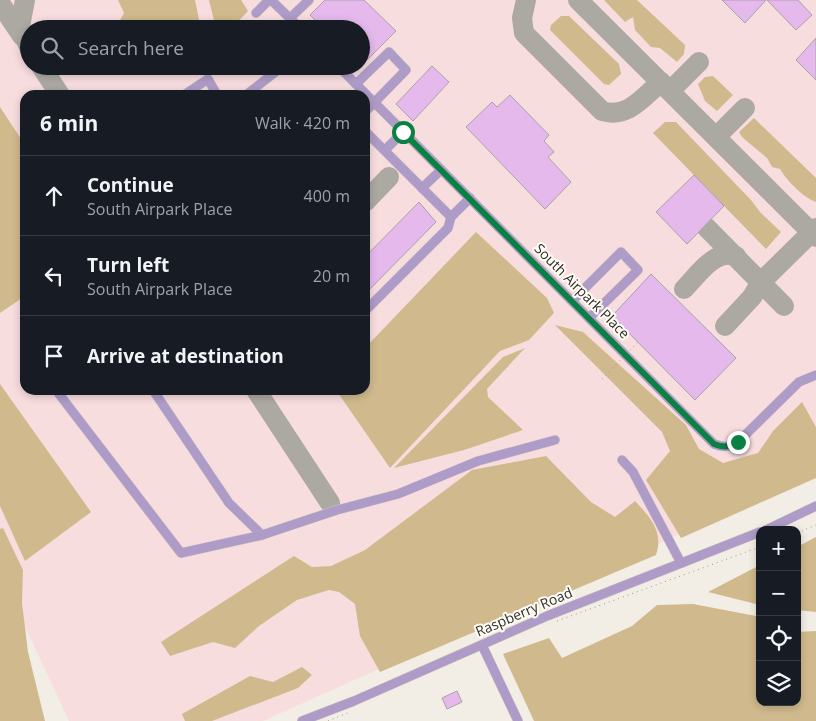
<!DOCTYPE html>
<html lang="en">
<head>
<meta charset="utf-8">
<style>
	:root { --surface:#171b24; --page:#20242c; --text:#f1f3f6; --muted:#9ea1a6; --line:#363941 }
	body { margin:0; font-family:"Open Sans",sans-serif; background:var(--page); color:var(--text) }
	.controls { position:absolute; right:15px; bottom:15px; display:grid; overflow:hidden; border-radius:10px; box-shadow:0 2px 8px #0003 }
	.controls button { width:45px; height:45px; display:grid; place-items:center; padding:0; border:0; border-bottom:1px solid var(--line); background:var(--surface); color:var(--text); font:25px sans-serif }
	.stop { position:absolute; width:15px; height:15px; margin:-11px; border:4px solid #0b8043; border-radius:50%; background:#fff }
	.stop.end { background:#0b8043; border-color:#fff; box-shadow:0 1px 5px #0008 }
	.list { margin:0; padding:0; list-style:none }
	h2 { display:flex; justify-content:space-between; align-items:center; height:65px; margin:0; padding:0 20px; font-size:21px }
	h2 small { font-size:16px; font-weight:400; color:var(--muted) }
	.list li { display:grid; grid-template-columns:32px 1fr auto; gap:15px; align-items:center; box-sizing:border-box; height:80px; padding:0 20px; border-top:1px solid var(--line) }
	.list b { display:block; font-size:19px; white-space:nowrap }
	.list p { margin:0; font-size:16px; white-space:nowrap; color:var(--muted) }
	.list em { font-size:16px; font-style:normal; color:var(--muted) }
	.icon { flex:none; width:28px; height:28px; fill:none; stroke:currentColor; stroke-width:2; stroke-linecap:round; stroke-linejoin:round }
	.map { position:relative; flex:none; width:816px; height:721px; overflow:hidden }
	.search { position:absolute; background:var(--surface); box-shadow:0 2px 8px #0003; left:20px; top:20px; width:350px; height:55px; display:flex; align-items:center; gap:12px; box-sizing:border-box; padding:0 18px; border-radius:28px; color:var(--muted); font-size:19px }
	.panel { position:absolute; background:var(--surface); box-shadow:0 2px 8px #0003; left:20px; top:90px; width:350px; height:305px; border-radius:15px }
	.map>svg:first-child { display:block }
	.commercial { fill:#f8dddf; fill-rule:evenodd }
	.green { fill:#d0ba8d }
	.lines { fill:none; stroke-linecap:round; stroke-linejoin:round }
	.taxiway { stroke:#aca8a2; stroke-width:20 }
	.building { fill:#e6b9ed; stroke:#a8a2a9 }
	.minor-casing { stroke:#d0cbc3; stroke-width:10 }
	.path { stroke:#97938d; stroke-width:1; stroke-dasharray:1 4; stroke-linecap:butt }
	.minor { stroke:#af9bc7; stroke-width:9 }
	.path-bridge { stroke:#97938d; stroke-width:1; stroke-dasharray:1 4; stroke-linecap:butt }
	.route { stroke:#0b8043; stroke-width:6 }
	.labels { text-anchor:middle; stroke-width:4; stroke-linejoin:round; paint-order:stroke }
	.street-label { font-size:14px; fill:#2f2d2a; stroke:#fffcf6 }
</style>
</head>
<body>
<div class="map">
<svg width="816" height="721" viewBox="0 0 816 721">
	<rect width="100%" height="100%" fill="#f3eee5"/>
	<path class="commercial" d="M0 0H816V473L263 721H69L0 573ZM29 29H361V66H29ZM25 95H365V390H25Z"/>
	<g class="green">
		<path d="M118 0H195L201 29H115L124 13Z"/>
		<path d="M209 0H241L248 11 231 29H216Z"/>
		<path d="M604 0H637L685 45 684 54 677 62 660 48 651 47 635 30 633 17 625 22Z"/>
		<path d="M561 16H569L619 64 621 74 609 85 604 84 550 30 551 25Z"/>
		<path d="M713 76 733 95 717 111 705 101 698 84 705 77Z"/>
		<path d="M0 107 25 145V296L0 313Z"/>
		<path d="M754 118 816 178V202C804 198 787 181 780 169L772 167 767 158 742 137 739 132Z"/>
		<path d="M665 122H676L751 200 760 212 781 232 766 249 653 133Z"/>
		<path d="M476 232 547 298 554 313 529 340 500 351 390 468 336 390H365V348Z"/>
		<path d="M555 325 583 332 686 425 699 449 723 463 758 453 773 431 802 402 816 427V478L681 538 646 480 670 451 662 432Z"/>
		<path d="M525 348 487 389 488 397 523 430 464 450 394 468 503 357Z"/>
		<path d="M0 384 91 512 25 561 0 506Z"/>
		<path d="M546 456 591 502 615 517 635 501C650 517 664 532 656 555L380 672 360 636 355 604 339 592 329 590 297 600 259 626 235 648 213 642 170 656 161 642 294 556 312 567 331 566 365 550 472 470Z"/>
		<path d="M3 528 23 570 22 603 28 652 45 721H0V529Z"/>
		<path d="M816 537V612L797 610V547Z"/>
		<path d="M760 565V605L708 592Z"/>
		<path d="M693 604 756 616 760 621V702H797V632L816 631V721H534L503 654 549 638 562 658 632 626 657 605Z"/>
		<path d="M302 667 312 675 298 688 212 721H185L182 714 250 676 273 682Z"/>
	</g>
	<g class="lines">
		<g class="taxiway">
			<path d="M25 0 20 26 29 47"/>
			<path d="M526 0 522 18 524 33 602 111C628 119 643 97 661 82"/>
			<path d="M578 0 816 237"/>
			<path d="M0 3 22 36"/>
			<path d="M41 66 60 95"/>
			<path d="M670 91 699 62"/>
			<path d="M716 137 745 108"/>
			<path d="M365 202 389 177"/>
			<path d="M706 227 784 306"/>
			<path d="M684 289C697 276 715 248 736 256"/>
			<path d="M725 326 752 297 761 282 816 228"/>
			<path d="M256 390 330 503"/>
		</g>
	</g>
	<g class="building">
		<path d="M325 0H364L396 31 361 66V29H324L310 15Z"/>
		<path d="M722 0H766L745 23Z"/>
		<path d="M767 0H798L812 15 796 30Z"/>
		<path d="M816 38V80L796 60Z"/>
		<path d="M432 66 449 82 413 121 396 104Z"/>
		<path d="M510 95 549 135 544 141 554 152 548 157 571 182 545 209 466 127 492 102 497 107Z"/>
		<path d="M694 175 724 206 687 244 656 212Z"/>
		<path d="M419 202 436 222 365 294V257Z"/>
		<path d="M651 274 736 358 695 400 612 316Z"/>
		<path d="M457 691 462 702 447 709 442 698Z"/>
	</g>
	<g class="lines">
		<g class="minor-casing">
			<g id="minor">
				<path d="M271 0 301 29"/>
				<path d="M256 13 269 0"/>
				<path d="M290 18 309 0"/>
				<path d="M338 66 714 444C724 448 729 447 738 442L799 382 816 375"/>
				<path d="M356 84 389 52 406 70 365 112"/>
				<path d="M184 95 208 79 217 95"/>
				<path d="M246 95 283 66"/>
				<path d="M365 131 451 217 448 228 365 311"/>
				<path d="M385 150 403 132"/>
				<path d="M422 188 441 170"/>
				<path d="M451 217 470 198"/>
				<path d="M572 301 621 252 638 270 589 318"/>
				<path d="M56 390 181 553 262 535 337 510 398 494 478 461 555 440"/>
				<path d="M153 390 229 503 262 535"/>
				<path d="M622 460 633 472 681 563"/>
				<path d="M766 530 816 506"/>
				<path d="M482 645 518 721"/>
				<path d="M302 721 354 701 547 616 760 532"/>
			</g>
		</g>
		<g class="path">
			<path d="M797 533 816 525"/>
			<path d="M557 621 760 547"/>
			<path d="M328 721 350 712"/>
		</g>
		<use href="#minor" class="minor"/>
		<path class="path-bridge" d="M602 379 638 342"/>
	</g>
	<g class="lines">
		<path class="route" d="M403 132 714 444C724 448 729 447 738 442"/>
	</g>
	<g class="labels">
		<g class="street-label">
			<text transform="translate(582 291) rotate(45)" y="5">South Airpark Place</text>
			<text transform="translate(524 612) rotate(-23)" y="5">Raspberry Road</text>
		</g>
	</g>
</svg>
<div class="controls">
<button>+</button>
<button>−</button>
<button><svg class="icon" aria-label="locate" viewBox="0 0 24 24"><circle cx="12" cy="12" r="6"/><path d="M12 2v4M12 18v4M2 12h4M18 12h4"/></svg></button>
<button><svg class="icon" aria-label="layers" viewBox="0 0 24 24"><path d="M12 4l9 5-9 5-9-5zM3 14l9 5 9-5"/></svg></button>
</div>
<div class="stop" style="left:403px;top:132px"></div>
<div class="stop end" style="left:738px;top:442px"></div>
<div class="search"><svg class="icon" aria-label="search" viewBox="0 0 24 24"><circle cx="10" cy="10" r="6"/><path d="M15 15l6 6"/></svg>Search here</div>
<section class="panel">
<h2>6 min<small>Walk · 420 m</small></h2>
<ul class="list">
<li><svg class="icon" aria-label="ahead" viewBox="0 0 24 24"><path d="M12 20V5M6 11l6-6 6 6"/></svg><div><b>Continue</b><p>South Airpark Place</p></div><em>400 m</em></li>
<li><svg class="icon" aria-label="left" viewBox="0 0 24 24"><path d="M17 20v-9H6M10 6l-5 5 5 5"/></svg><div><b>Turn left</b><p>South Airpark Place</p></div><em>20 m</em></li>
<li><svg class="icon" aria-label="arrive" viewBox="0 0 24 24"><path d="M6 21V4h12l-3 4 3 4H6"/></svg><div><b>Arrive at destination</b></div></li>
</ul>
</section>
</div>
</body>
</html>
